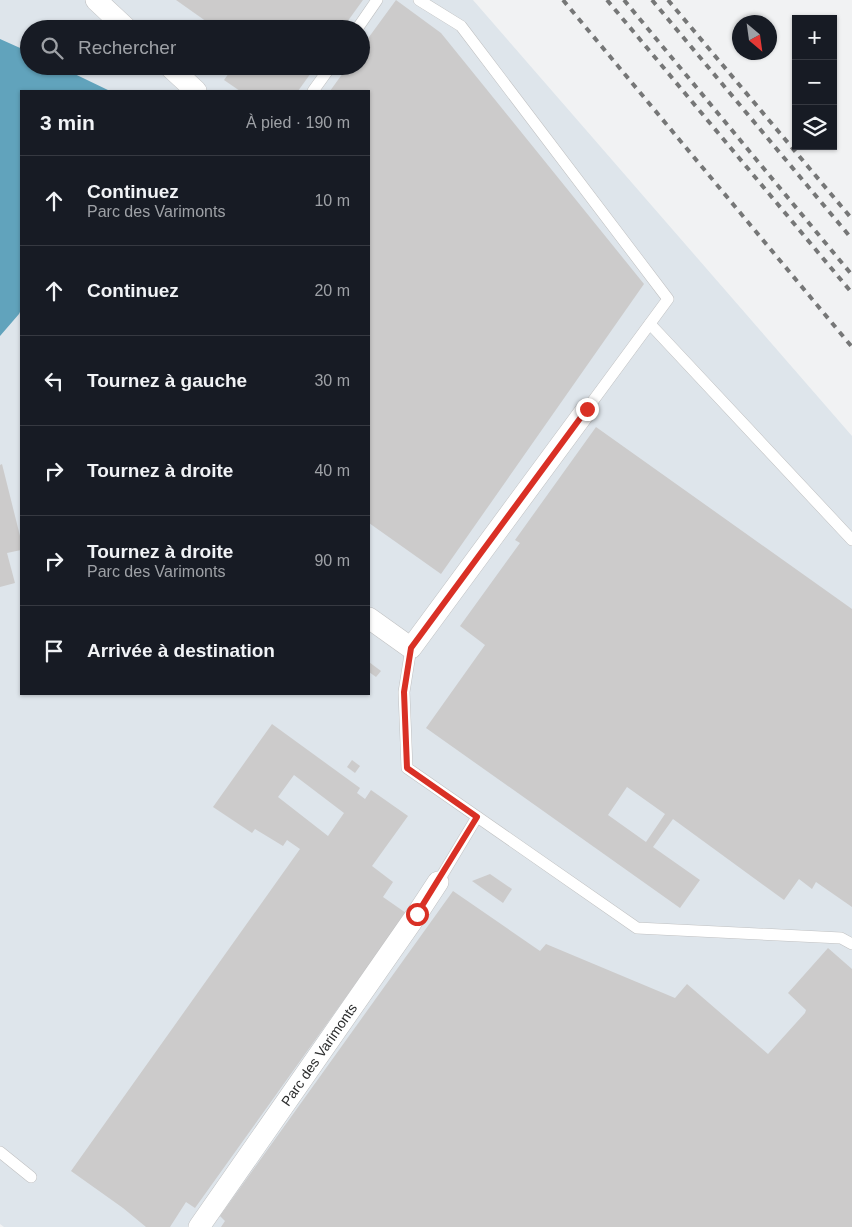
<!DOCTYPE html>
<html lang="fr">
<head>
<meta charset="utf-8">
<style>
	:root { --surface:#171b24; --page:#242831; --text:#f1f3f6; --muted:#9ea1a6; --line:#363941 }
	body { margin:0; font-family:Helvetica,sans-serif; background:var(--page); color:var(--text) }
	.controls { position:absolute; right:15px; top:15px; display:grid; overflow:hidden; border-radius:0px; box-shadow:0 1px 4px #0004 }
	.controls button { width:45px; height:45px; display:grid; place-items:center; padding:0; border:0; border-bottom:1px solid var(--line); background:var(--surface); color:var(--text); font:25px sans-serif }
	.compass { position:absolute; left:732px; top:15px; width:45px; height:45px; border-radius:50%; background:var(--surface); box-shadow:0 1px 4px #0004; rotate:151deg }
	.stop { position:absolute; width:15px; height:15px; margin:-11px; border:4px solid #d93025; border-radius:50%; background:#fff }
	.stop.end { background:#d93025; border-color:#fff; box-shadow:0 1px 5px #0008 }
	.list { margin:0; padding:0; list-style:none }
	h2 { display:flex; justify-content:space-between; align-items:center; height:65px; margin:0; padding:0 20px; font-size:21px }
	h2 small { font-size:16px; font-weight:400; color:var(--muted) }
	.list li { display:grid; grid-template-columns:32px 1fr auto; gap:15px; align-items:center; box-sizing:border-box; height:90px; padding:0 20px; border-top:1px solid var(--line) }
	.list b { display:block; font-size:19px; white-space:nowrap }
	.list p { margin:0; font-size:16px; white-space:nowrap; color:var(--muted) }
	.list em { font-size:16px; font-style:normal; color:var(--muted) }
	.icon { flex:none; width:28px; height:28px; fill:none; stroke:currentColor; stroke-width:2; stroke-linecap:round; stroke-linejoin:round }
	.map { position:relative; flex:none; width:852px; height:1227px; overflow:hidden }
	.search { position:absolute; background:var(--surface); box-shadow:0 1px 4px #0004; left:20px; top:20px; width:350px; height:55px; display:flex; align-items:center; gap:12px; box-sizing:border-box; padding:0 18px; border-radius:28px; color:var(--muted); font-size:19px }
	.panel { position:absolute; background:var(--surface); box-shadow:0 1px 4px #0004; left:20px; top:90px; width:350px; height:605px; border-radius:0px }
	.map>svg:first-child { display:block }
	.built { fill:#dee5eb; fill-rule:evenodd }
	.water { fill:#61a3bc }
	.building { fill:#cccbcb; fill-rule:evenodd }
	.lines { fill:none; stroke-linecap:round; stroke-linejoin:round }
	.lane-casing { stroke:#c0c1c2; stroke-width:12 }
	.street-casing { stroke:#c0c1c2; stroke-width:22 }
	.lane { stroke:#fff; stroke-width:11 }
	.street { stroke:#fff; stroke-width:21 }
	.rail { stroke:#767777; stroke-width:4; stroke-dasharray:6 6; stroke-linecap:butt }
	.route { stroke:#d93025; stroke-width:6 }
	.labels { text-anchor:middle; stroke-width:4; stroke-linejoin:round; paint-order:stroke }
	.street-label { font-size:14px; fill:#2c2d2d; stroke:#fff }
</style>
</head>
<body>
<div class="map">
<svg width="852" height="1227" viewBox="0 0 852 1227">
	<rect width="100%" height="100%" fill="#f1f2f3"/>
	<path class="built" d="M0 0H473L852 436V1227H4L0 1224ZM29 29H361V66H29ZM21 91H369V694H21Z"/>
	<path class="water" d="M0 39 29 52V66H58L110 91H21V310L19 314 0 336Z"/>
	<g class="building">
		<path d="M176 0H363L342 29H217Z"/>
		<path d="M396 0 441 33 644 284 441 574 369 523V91H330L348 66H361V48Z"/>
		<path d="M234 66H316L298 91H240L224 80Z"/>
		<path d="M596 427 852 609V907L816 882 812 889 799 879 784 900 673 819 653 847 700 880 680 908 426 728 485 645 460 626 520 543 515 540ZM627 787 665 814 646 842 608 815Z"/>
		<path d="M2 464 21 540V550L7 553 15 583 0 587V465Z"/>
		<path d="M369 662 381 671 376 677 369 672Z"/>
		<path d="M272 724 360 788 357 793 365 799 371 790 408 816 372 866 393 882 383 897 406 913 195 1208 186 1202 170 1227H146L123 1208 71 1171 300 849 287 840 283 846 255 829 252 833 213 807ZM294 775 344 813 328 836 278 797Z"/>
		<path d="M352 760 360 766 355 773 347 767Z"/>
		<path d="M490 874 512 889 503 903 472 881Z"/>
		<path d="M453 891 540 951 546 944 675 998 687 984 768 1054 805 1013 806 1010 788 993 828 948 852 969V1227H221L225 1221 220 1216Z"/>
	</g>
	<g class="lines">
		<g class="lane-casing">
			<g id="lane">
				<path d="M419 0 461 26 668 299 587 409"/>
				<path d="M357 29 377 0"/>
				<path d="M313 91 331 66"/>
				<path d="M650 324 852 540"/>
				<path d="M411 648 404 692 407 768 637 928 841 938 852 944"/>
				<path d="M438 882 477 817"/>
				<path d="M0 1152 31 1177"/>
			</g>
		</g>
		<g class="street-casing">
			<g id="street">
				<path d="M96 0 127 29"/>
				<path d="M169 66 196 91"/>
				<path d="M369 618 411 648 587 409"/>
				<path id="s1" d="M199 1227 417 914 438 882"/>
			</g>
		</g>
		<use href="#lane" class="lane"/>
		<use href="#street" class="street"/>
		<g class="rail">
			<path d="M563 0 852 347"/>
			<path d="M607 0 852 293"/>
			<path d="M624 0 852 275"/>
			<path d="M652 0 852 239"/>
			<path d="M668 0 852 219"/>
		</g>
	</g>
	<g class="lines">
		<path class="route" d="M417 914 477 817 407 768 404 692 411 648 587 409"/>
	</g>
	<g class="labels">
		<g class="street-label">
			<text dy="5" stroke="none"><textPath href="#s1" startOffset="210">Parc des Varimonts</textPath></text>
		</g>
	</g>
</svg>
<div class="controls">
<button>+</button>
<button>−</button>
<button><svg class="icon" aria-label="layers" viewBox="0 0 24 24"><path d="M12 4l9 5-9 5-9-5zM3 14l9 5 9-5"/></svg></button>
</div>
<svg class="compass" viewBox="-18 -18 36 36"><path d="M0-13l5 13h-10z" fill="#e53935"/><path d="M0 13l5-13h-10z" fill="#9ea1a6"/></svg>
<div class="stop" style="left:417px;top:914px"></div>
<div class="stop end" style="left:587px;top:409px"></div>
<div class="search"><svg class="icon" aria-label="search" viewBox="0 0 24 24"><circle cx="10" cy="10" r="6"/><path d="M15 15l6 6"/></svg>Rechercher</div>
<section class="panel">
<h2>3 min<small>À pied · 190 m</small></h2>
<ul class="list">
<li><svg class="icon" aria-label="ahead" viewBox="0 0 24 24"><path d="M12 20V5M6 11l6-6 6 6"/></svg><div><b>Continuez</b><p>Parc des Varimonts</p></div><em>10 m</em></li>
<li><svg class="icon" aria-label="ahead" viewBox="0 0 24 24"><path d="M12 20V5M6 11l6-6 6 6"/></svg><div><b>Continuez</b></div><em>20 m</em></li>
<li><svg class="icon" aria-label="left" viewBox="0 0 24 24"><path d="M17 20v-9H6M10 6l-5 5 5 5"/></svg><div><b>Tournez à gauche</b></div><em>30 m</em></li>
<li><svg class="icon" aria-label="right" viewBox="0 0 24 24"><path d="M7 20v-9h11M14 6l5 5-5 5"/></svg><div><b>Tournez à droite</b></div><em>40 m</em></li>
<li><svg class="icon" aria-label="right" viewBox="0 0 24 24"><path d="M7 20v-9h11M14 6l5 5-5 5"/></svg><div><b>Tournez à droite</b><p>Parc des Varimonts</p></div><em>90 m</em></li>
<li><svg class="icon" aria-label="arrive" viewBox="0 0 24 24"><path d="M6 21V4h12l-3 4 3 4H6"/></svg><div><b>Arrivée à destination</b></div></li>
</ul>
</section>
</div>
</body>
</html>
